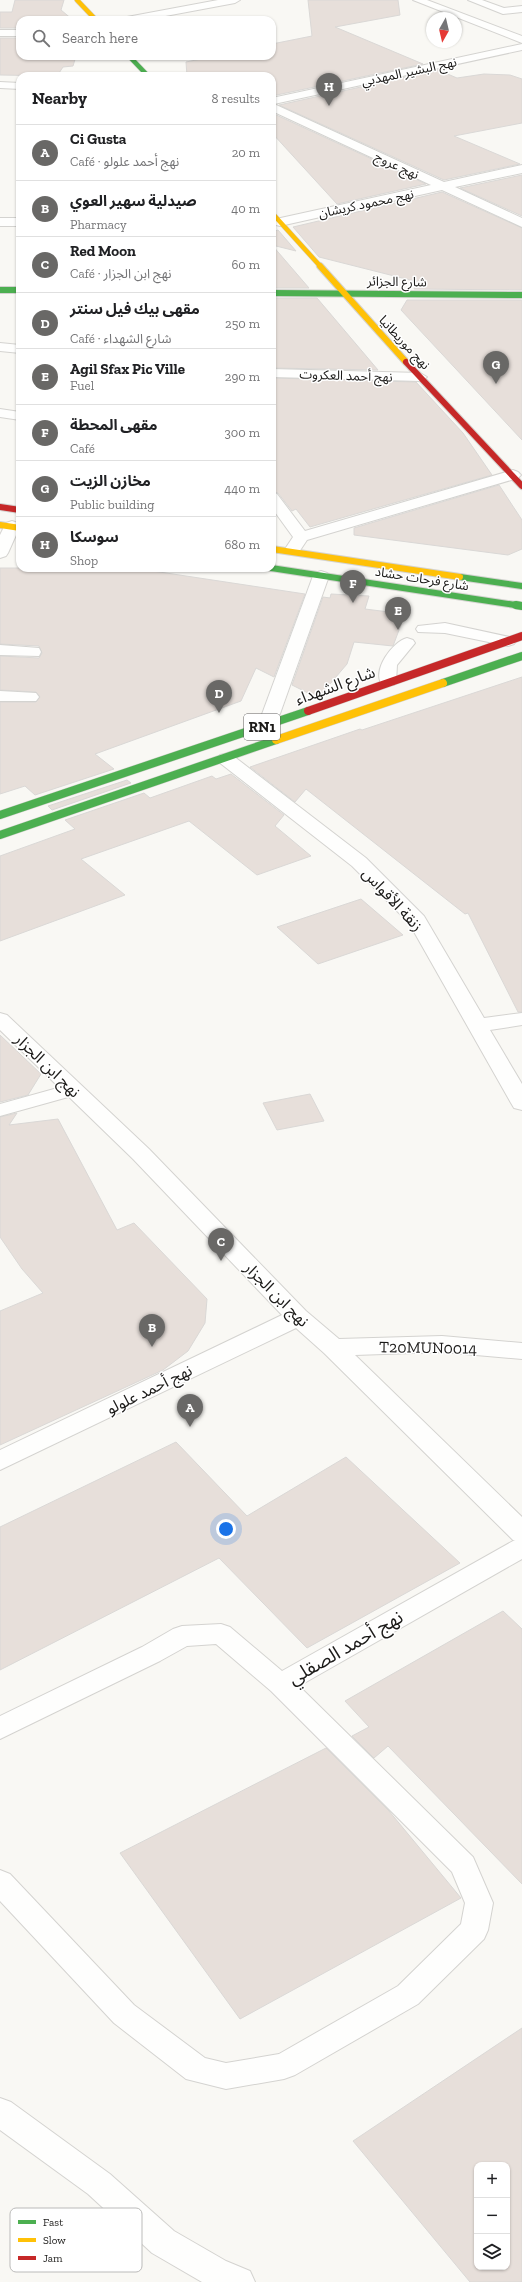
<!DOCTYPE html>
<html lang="en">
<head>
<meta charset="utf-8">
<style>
	:root { --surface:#fff; --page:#f6f6f6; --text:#202124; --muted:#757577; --line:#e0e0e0; --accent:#696866 }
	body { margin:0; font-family:"Zilla Slab","Noto Sans Arabic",serif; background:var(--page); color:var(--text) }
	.controls { position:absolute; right:12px; bottom:12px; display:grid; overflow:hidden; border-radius:8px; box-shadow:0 1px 3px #0004 }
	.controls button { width:36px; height:36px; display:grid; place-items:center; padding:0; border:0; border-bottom:1px solid var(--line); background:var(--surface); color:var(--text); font:20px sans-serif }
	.compass { position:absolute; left:426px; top:12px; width:36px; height:36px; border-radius:50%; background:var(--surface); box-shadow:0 1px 3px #0004; rotate:188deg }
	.you { position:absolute; left:226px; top:1529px; width:14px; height:14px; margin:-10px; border:3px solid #fff; border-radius:50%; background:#1a73e8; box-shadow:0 0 0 6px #1a73e833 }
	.badge { display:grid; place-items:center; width:26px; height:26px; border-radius:50%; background:var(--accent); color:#fff; font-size:13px; font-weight:700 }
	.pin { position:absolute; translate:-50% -33px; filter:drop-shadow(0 1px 2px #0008) }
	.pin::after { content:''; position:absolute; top:21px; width:14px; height:12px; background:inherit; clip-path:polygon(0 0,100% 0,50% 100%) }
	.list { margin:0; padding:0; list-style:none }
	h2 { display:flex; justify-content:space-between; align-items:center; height:52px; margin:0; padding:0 16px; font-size:17px }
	h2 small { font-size:13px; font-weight:400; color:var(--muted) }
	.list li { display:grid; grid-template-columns:26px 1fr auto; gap:12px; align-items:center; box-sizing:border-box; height:56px; padding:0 16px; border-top:1px solid var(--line) }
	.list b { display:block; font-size:15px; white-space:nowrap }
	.list p { margin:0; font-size:13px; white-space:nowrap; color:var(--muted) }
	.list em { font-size:13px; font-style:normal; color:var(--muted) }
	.icon { flex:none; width:22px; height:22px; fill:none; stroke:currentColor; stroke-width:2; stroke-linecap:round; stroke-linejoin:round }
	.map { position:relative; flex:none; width:522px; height:2282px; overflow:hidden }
	.search { position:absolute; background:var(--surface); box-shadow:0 1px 3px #0004; left:16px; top:16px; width:260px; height:44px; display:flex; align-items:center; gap:10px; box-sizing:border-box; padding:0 14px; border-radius:12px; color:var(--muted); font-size:15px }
	.panel { position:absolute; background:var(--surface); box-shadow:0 1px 3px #0004; left:16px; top:72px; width:260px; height:500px; border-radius:12px }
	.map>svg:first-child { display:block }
	.building { fill:#e7dfda; stroke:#dad8d6; fill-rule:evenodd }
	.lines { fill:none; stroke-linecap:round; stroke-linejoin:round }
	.lane-casing { stroke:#d4d3d0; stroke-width:2 }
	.street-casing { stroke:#d4d3d0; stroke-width:2 }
	.fast-far2-casing { stroke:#d4d3d0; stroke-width:5.5 }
	.fast-far1-casing { stroke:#d4d3d0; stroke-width:8 }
	.fast-casing { stroke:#d4d3d0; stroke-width:9 }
	.slow-far2-casing { stroke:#d4d3d0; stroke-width:5.5 }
	.slow-far1-casing { stroke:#d4d3d0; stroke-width:8 }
	.slow-casing { stroke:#d4d3d0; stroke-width:9 }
	.jam-far1-casing { stroke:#d4d3d0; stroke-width:8 }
	.jam-casing { stroke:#d4d3d0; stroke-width:9 }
	.lane { fill:#fefefd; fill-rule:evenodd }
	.street { fill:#fefefd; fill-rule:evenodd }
	.fast-far2 { stroke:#4caf50; stroke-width:4.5 }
	.fast-far1 { stroke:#4caf50; stroke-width:6 }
	.fast { stroke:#4caf50; stroke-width:8 }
	.slow-far2 { stroke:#ffc107; stroke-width:4.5 }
	.slow-far1 { stroke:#ffc107; stroke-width:6 }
	.slow { stroke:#ffc107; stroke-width:8 }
	.jam-far1 { stroke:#c62828; stroke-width:6 }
	.jam { stroke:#c62828; stroke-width:8 }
	.labels { text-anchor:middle; stroke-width:3; stroke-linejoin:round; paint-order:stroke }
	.far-street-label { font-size:13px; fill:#1c1b19; stroke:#fff }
	.shield { fill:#fff; stroke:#605f5e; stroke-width:1 }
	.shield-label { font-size:15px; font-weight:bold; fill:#1c1b19 }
	.street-label { font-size:16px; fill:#1c1b19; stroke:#fff }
	.near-street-label { font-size:19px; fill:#1c1b19; stroke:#fff }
	.key { fill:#fff; stroke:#bbbbba; stroke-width:1 }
	.key-label { font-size:11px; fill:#1c1b19 }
</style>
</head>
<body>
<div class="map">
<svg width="522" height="2282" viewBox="0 0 522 2282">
	<rect width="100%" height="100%" fill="#f9f8f4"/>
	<g class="building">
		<path d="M15 0H64L61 10 73 20H20V28H0V12H12Z"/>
		<path d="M308 0H398L400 15 335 27 423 64 272 96V76H187L186 62 216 56H272V44L312 36Z"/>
		<path d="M0 38H20V56H76L73 66 63 67 57 76 0 75Z"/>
		<path d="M438 70 457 78 484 74 510 75 522 79V123L454 136 520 164 444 180 279 105Z"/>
		<path d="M272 113 426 184 337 204 272 133Z"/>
		<path d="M522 175V216L460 188Z"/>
		<path d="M442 192 522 228V290L414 289 418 282 319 257 293 227Z"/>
		<path d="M278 230 296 251 272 245 309 288H272V232Z"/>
		<path d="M272 298H317L378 370 272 368Z"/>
		<path d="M407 300H522V440L401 310Z"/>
		<path d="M272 378 416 382 463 433 492 475 310 527 296 509 292 511 278 493 272 491Z"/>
		<path d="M499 485 522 520V549L508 555 354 535V528Z"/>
		<path d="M0 568H133L305 594 274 677 256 668 241 701 95 754 114 769 35 795 25 786 0 794V702H36L40 697 36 692 0 690V656L39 658 42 653 39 646 0 644Z"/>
		<path d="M331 594 369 596 365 609 405 614 393 646 354 642 347 664 318 698 292 685 323 597 330 598Z"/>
		<path d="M522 677V1012H518L468 913 465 914 306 789 295 802 250 767 360 729 362 730Z"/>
		<path d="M231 774 284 815 275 826 311 856 257 875 189 821 81 859 125 895 0 941V856L75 829 65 820 144 793 150 798 212 776 216 779Z"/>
		<path d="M127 780 131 783 52 810 48 806Z"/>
		<path d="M361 899 403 935 318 964 277 927Z"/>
		<path d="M0 1035 41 1074 28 1095 0 1102Z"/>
		<path d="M310 1094 324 1121 277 1130 263 1103Z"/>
		<path d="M17 1113 9 1125 58 1119 117 1230 134 1223 207 1299 205 1323 188 1351 163 1370 0 1445V1311L43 1293 22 1269 0 1237V1117Z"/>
		<path d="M176 1442 247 1516 346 1457 460 1563 307 1648 219 1558 0 1670V1527Z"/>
		<path d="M503 1611 522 1629V1884L388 1746 374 1758 352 1736 369 1727 345 1701Z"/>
		<path d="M326 1748 389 1811 461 1898 240 2019 120 1853Z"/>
		<path d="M522 2028V2282H470L353 2141ZM477 2165H507V2267H477Z"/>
	</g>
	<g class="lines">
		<g class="lane-casing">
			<g id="lane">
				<path d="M468 0H482L504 8 522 6V12L503 14Z"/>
				<path d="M445 623 514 638 516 641 514 644 508 646 445 633 418 632 416 629 418 626Z"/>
				<path d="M407 638 413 640 415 643 397 665 396 682 394 685H382C372 670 392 642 407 638Z"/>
				<path d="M72 1084 79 1086 82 1090 79 1094 0 1116V1104Z"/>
				<path d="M522 1538V1559L299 1686 473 1857 493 1903 488 1930 484 1939 418 2004 295 2075 284 2079 226 2089 186 2079 114 2023 0 1901V1870L10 1874 134 2005 205 2058 226 2063 279 2054 398 1986 461 1924 465 1903 452 1872 271 1691 216 1644 187 1646 160 1661 0 1739V1716L142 1647 173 1629 182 1626 221 1624 230 1627 282 1671 513 1541Z"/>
				<path d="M0 2098 11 2102 110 2174 174 2231 226 2261 250 2271 255 2282H202L152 2253 88 2194 0 2130Z"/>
			</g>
		</g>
		<g class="street-casing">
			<g id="street">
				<path d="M218 0H240L235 3 144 20H122L127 17Z"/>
				<path d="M413 0H427L522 36V43Z"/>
				<rect x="0" y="30" width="20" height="6"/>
				<path d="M522 44V50L274 104 444 182 522 165V173L455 187 522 218V227L442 190 280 226 276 225 274 222 276 219 431 185 272 111V98Z"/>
				<path d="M0 82 20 83V89L0 88Z"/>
				<rect x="0" y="218" width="20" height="8"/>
				<path d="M0 343 20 345V353L0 351Z"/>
				<path d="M272 369 420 373 427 377 420 381 272 377Z"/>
				<path d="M0 409 20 412V420L0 417Z"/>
				<path d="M513 470 518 472 521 475 518 478 307 540 299 552H287L285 549 293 537 272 508V492L277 494 305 531Z"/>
				<path d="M12 521 18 523 20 526 8 553 6 556 0 558V535L6 523Z"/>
				<path d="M321 571 327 573 329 576 276 725 273 729H261L258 725 313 576 315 573Z"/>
				<path d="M0 645 39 648 41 652 39 656 0 655Z"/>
				<path d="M0 691 36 693 39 697 36 701H0Z"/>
				<path d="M226 754 232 755 366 858 424 916 484 1018 522 1013V1025L490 1030 522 1084V1110L514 1108 511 1103 409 923 352 866 220 763 217 759 220 755Z"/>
				<path d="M0 1013 7 1015 149 1149 306 1311 339 1339 442 1336 522 1343V1359L442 1352 355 1355 522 1517V1543L513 1540 324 1353 296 1328 0 1470V1450L282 1315 133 1159 0 1030Z"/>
			</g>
		</g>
		<g class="fast-far2-casing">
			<path id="fast-far2" d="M129 56 148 76"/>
		</g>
		<g class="fast-far1-casing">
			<g id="fast-far1">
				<path d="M0 290H20"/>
				<path d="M272 293 522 295"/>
				<path d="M271 568 522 606"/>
				<path d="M460 577 522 586"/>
			</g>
		</g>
		<g class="fast-casing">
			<g id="fast">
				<path d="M516 605 522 606"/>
				<path d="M443 683 522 656"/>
				<path d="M0 815 308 711"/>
				<path d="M0 835 276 740"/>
			</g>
		</g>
		<g class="slow-far2-casing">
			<g id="slow-far2">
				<path d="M77 0 96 20"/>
				<path d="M272 213 321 267"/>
			</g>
		</g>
		<g class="slow-far1-casing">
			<g id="slow-far1">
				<path d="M320 266 406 362"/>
				<path d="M0 525 20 528"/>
				<path d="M272 549 460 577"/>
			</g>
		</g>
		<g class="slow-casing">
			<path id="slow" d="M276 740 443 683"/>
		</g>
		<g class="jam-far1-casing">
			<g id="jam-far1">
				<path d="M406 362 522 486"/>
				<path d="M0 507 20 510"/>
			</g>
		</g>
		<g class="jam-casing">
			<path id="jam" d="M308 711 522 636"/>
		</g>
		<use href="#lane" class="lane"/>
		<use href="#street" class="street"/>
		<use href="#fast-far2" class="fast-far2"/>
		<use href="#fast-far1" class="fast-far1"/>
		<use href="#fast" class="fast"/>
		<use href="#slow-far2" class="slow-far2"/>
		<use href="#slow-far1" class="slow-far1"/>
		<use href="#slow" class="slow"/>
		<use href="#jam-far1" class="jam-far1"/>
		<use href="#jam" class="jam"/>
	</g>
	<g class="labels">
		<g class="far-street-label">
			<text transform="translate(409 71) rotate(-12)" y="5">نهج البشير المهذبي</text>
			<text transform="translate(397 165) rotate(25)" y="5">نهج عروج</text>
			<text transform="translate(366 203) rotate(-12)" y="5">نهج محمود كريشان</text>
			<text transform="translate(397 281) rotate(1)" y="5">شارع الجزائر</text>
			<text transform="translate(405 342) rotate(47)" y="5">نهج موريطانيا</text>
			<text transform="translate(346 375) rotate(2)" y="5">نهج أحمد العكروت</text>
			<text transform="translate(422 578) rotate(9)" y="5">شارع فرحات حشاد</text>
		</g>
		<rect class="shield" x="244" y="714" width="36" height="26" rx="3"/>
		<g class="shield-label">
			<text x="262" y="732">RN1</text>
		</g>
		<g class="street-label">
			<text transform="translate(335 685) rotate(-20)" y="6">شارع الشهداء</text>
			<text transform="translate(393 899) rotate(47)" y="6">زنقة الأقواس</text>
			<text transform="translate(48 1065) rotate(44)" y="6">نهج ابن الجزار</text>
			<text transform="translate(277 1294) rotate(45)" y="6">نهج ابن الجزار</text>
			<text transform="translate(428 1347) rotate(1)" y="6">T20MUN0014</text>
			<text transform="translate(149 1389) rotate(-26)" y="6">نهج أحمد علولو</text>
		</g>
		<g class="near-street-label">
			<text transform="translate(345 1647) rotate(-30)" y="7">نهج أحمد الصقلي</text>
		</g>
	</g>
	<rect x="10" y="2208" width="132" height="64" rx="6" class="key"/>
	<rect x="18" y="2220" width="18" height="4" fill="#4caf50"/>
	<rect x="18" y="2238" width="18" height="4" fill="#ffc107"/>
	<rect x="18" y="2256" width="18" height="4" fill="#c62828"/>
	<g class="key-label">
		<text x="43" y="2226">Fast</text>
		<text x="43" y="2244">Slow</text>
		<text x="43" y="2262">Jam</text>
	</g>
</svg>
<div class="controls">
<button>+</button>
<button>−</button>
<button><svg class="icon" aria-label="layers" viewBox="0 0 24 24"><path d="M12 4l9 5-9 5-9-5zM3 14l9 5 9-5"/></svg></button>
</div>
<svg class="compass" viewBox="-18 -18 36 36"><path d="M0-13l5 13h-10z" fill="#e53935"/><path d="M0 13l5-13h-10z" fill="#757577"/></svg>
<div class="you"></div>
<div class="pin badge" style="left:190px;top:1427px">A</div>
<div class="pin badge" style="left:152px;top:1347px">B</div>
<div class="pin badge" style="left:221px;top:1261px">C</div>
<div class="pin badge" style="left:219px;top:713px">D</div>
<div class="pin badge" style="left:398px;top:630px">E</div>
<div class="pin badge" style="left:353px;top:603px">F</div>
<div class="pin badge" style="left:496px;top:384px">G</div>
<div class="pin badge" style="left:329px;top:106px">H</div>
<div class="search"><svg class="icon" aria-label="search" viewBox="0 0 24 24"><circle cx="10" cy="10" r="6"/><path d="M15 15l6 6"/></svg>Search here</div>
<section class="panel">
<h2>Nearby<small>8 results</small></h2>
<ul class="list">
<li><span class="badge">A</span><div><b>Ci Gusta</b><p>Café · نهج أحمد علولو</p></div><em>20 m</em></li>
<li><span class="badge">B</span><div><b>صيدلية سهير العوي</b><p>Pharmacy</p></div><em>40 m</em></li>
<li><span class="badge">C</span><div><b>Red Moon</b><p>Café · نهج ابن الجزار</p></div><em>60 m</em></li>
<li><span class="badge">D</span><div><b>مقهى بيك فيل سنتر</b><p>Café · شارع الشهداء</p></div><em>250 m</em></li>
<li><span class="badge">E</span><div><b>Agil Sfax Pic Ville</b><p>Fuel</p></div><em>290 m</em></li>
<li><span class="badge">F</span><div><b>مقهى المحطة</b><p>Café</p></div><em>300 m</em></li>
<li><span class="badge">G</span><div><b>مخازن الزيت</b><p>Public building</p></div><em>440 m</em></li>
<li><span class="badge">H</span><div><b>سوسكا</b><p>Shop</p></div><em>680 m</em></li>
</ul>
</section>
</div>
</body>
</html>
